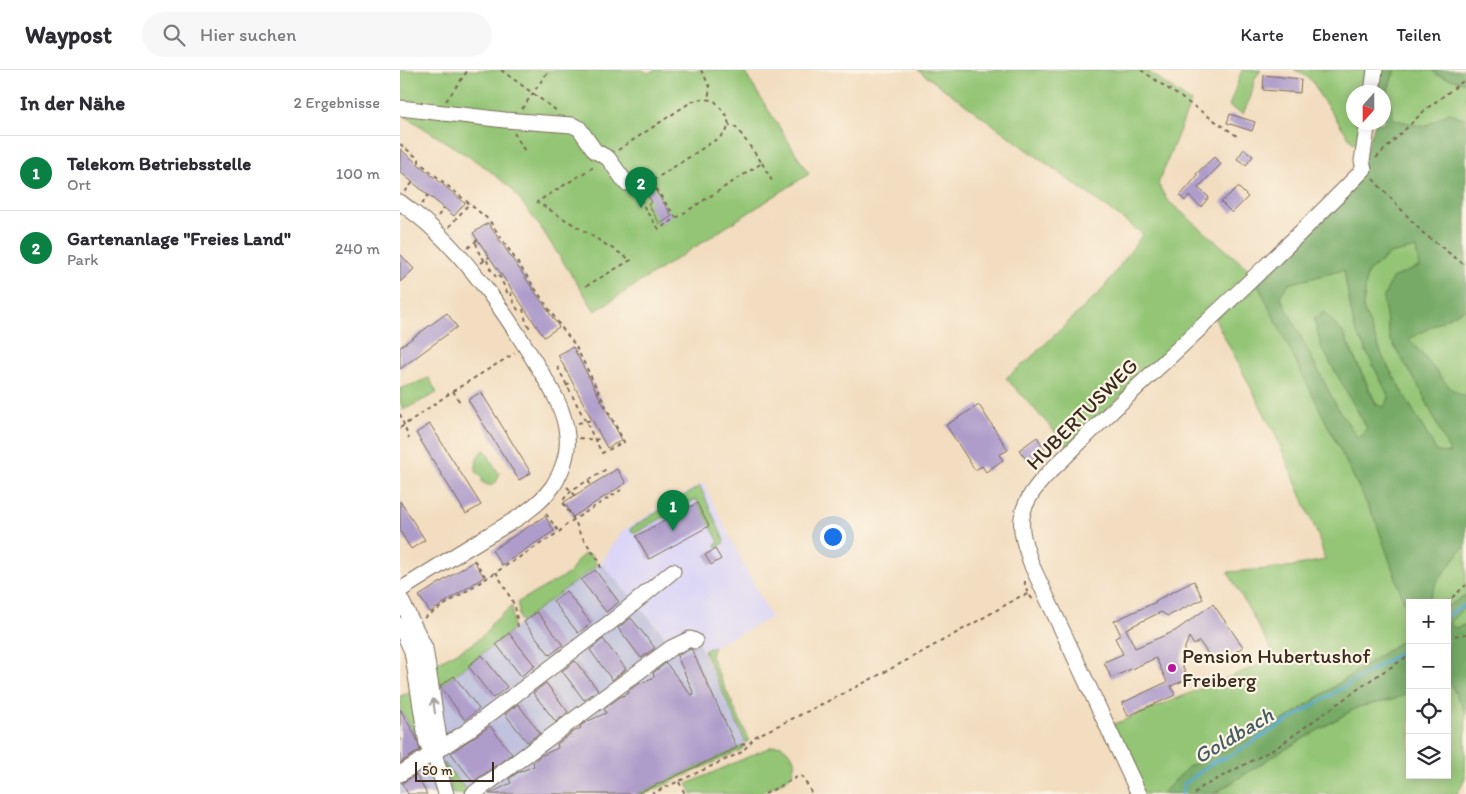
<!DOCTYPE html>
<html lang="de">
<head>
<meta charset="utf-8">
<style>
	:root { --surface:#fff; --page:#f7f7f7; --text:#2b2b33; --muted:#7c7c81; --line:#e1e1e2; --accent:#0b8043 }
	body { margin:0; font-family:Itim,sans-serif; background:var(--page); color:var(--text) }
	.controls { position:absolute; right:15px; bottom:15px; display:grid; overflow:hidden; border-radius:0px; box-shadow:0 2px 12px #0003 }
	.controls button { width:45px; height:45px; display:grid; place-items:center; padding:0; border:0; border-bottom:1px solid var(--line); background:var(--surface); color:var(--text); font:25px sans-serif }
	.compass { position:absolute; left:946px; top:15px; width:45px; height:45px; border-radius:50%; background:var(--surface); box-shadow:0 2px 12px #0003; rotate:201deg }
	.scale { position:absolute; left:15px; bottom:12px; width:79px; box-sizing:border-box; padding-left:5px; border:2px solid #3b2a1e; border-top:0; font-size:14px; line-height:18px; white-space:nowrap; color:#3b2a1e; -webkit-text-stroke:4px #fcf5e5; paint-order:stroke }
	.you { position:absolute; left:432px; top:466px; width:18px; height:18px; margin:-12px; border:4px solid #fff; border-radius:50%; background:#1a73e8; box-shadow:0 0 0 8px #1a73e833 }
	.badge { display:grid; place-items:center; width:32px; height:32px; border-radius:50%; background:var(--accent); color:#fff; font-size:16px; font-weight:700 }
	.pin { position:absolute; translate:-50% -41px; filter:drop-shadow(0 1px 2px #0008) }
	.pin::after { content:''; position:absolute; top:26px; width:18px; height:15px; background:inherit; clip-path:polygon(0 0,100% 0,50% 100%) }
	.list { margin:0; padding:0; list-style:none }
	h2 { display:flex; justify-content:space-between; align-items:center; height:65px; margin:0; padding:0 20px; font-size:21px }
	h2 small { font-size:16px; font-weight:400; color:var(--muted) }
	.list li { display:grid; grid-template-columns:32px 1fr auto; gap:15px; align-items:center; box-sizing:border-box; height:75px; padding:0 20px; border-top:1px solid var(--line) }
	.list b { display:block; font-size:19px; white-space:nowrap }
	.list p { margin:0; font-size:16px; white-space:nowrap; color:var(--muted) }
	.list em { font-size:16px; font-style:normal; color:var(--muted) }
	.icon { flex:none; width:28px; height:28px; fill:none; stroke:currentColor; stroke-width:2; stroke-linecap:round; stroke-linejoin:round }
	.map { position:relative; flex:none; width:1066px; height:724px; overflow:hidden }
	header { display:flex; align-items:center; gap:30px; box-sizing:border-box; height:70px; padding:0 25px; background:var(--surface); border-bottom:1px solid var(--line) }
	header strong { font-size:24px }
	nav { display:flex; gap:28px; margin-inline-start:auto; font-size:18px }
	.search { width:350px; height:45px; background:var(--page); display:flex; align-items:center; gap:12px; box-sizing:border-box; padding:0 18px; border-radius:28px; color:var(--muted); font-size:19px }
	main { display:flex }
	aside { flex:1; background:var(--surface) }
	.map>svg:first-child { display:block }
	.built { fill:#dbd6f7 }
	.industrial { fill:#c1c2dd }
	.green { fill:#93c575; stroke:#67784a }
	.forest { fill:#76aa66; stroke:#586a42; fill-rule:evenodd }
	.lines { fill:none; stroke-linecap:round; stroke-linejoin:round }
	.stream { stroke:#51a7cd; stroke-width:3 }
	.building { fill:#ae9dcb }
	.minor-casing { stroke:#7b6957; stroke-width:17 }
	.path { stroke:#7b6957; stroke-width:2; stroke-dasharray:4 4; stroke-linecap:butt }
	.minor { stroke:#fff; stroke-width:15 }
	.oneway { stroke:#a79f9a }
	.poi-dot { fill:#b5179e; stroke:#fcf5e5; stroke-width:2 }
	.labels { text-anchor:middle; stroke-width:4.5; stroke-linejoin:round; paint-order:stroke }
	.street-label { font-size:21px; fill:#3b2a1e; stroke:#fcf5e5 }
	.poi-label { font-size:21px; fill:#3b2a1e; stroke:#fcf5e5; text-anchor:start }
	.water-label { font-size:22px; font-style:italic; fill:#445c64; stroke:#fcf5e5 }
</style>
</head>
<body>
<header>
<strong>Waypost</strong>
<div class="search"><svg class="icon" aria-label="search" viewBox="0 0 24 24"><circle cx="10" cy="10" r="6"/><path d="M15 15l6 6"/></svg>Hier suchen</div>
<nav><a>Karte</a><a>Ebenen</a><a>Teilen</a></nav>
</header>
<main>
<aside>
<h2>In der Nähe<small>2 Ergebnisse</small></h2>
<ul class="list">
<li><span class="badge">1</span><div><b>Telekom Betriebsstelle</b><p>Ort</p></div><em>100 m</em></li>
<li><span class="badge">2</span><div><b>Gartenanlage &quot;Freies Land&quot;</b><p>Park</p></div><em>240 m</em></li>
</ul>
</aside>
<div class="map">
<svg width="1066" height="724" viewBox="0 0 1066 724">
	<rect width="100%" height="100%" fill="#fcf5e5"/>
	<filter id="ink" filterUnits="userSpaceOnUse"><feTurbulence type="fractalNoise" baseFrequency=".02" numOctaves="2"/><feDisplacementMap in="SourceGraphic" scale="10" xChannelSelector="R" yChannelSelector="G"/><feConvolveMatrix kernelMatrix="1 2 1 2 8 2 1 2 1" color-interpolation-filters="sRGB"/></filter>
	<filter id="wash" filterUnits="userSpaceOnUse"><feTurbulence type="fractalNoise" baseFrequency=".0096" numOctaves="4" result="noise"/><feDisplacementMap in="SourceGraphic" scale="20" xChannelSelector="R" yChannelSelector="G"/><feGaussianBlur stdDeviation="1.12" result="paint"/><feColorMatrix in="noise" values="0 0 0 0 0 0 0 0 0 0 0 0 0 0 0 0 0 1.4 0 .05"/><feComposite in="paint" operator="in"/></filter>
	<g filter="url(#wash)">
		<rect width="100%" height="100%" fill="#f2ddc0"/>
		<path class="built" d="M303 413 371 548 304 581 294 563 272 573 201 493 222 461Z"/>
		<path class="industrial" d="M201 493 271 573 294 563 346 673 341 680 245 724H0V643L38 618 121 552Z"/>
		<g class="green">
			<path d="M0 0H243L248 3 254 0H343L409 104 195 241 141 158 111 118 85 97 0 43Z"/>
			<path d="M518 0H746L791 32 758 114 767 130 852 202 668 376 606 308 626 292 702 220 743 164Z"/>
			<path d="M842 0H861C851 12 855 13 851 26 849 32 845 38 843 44L829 36Z"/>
			<path d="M894 0H972L969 22H954V52L965 53 962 73H953L920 26 913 12 904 4Z"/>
			<path d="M995 0H1032L1037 5 1066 13V49L1049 43 1024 57 993 49 988 19Z"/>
			<path d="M1016 178 1019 197 992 208 990 269 1022 322 1051 383 1037 382 983 288 963 238 967 203 990 184Z"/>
			<path d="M944 200 954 257 989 327 984 338 977 335 943 263 921 276 967 358 959 370 938 339 879 226 888 214Z"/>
			<path d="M856 211 977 454 1010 549V565L889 647 841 673 788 697 762 724H742L712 655 876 588 828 502 882 498 925 490 919 468 875 364 815 249Z"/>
			<path d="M1066 238V327H1065L1051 319 1009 269Z"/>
			<path d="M29 308 37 323 3 340 0 331V319Z"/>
			<path d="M85 380 99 404C98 414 91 419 82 412V407L76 402C76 393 76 383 85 380Z"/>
			<path d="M300 416 324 470 323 474 317 478 315 475 319 472 296 429 236 463 231 461V458Z"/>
			<path d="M1066 477V525L1047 537V533H1027L1038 510 1062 479Z"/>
			<path d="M186 484 192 486 196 492 195 497 121 552 119 549 118 532 168 504C177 496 174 489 186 484Z"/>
			<path d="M112 536 113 555 110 562 38 618 34 596 36 593 71 575 88 561 91 554Z"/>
			<path d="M1066 536V554L1055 558 1048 553Z"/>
			<path d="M314 576 311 585 314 594 349 670 346 673 304 581Z"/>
			<path d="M1049 611 1066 643 1065 708 1057 724H814L875 685 958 637 995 629 1010 623V705H1047V612Z"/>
			<path d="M13 622 25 679 17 686 16 684 24 679 2 642 0 643V626Z"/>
			<path d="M177 638 179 641 66 724H53L43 692 67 721Z"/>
			<path d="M345 675 341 680 245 724H236Z"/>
			<path d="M381 675 391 684 395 691 392 704 387 709 359 724H292L287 714 370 677Z"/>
		</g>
		<g class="forest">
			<path d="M980 0H995L988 19 993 49 1024 57 1049 43 1066 49V238L1009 269 1051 319 1066 327V477L1062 479 1038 510 1027 533H1010V549L977 454 856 211 953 119 975 53 984 52V22H978ZM1016 178 1019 197 992 208 983 229 990 269 1022 322 1050 383 1037 382 983 288 963 238 967 203 990 184ZM944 200 954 257 989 327 984 337 976 335 943 263 924 242 914 248 921 276 967 358 959 369 938 339 880 226 888 214Z"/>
			<path d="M1032 0H1066V13L1037 5Z"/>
			<path d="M1066 525V536L1049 553 1055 558 1066 555V643L1049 611 1047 612V537Z"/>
			<path d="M1010 565V623L995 629 958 637 875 685 814 724H762L788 697 841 673 889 647Z"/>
		</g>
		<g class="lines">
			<g class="stream">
				<path d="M1047 546 1066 534"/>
				<path d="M782 724 784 714 815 691 826 688 1010 577"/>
			</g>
		</g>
		<g id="blocks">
			<g class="building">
				<path d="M864 5 901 9 900 23 863 20Z"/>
				<path d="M830 44 855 52 852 61 827 53Z"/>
				<path d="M0 79 65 133 54 146 0 102Z"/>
				<path d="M844 79 853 86 846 95 837 89Z"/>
				<path d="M814 87 821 94 798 118 809 127 801 137 789 126 785 131 780 126 797 106 796 104Z"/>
				<path d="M252 115 272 146 260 154 248 134 252 132 244 120Z"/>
				<path d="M838 117 848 127 832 143 821 132Z"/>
				<path d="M88 153 159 257 144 267 73 163Z"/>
				<path d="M0 184 14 199 0 212Z"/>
				<path d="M47 243 57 257 0 299V277Z"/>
				<path d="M173 277 222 370 207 378 158 285Z"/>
				<path d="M81 322 131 403 119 410 68 330Z"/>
				<path d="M579 335 608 380 599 385 603 390 586 402 582 396 575 400 546 355Z"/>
				<path d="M30 354 81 435 66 444 16 363Z"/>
				<path d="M637 367 645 379 628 392 619 380Z"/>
				<path d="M217 399 226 413 173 447 164 432Z"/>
				<path d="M0 431 25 470 11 479 0 461Z"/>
				<path d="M297 433 309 456 249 489 236 466Z"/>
				<path d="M145 446 154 461 102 495 92 480Z"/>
				<path d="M315 479 321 489 311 495 305 485Z"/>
				<path d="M74 491 84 507 30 542 19 526Z"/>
				<path d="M195 500 219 532 206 542 181 510Z"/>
				<path d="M794 511 803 529 768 546 761 542 726 559 735 578 775 561 813 534 843 577 826 588 824 586 814 592 799 571 794 575 789 567 780 591 788 609 771 616 775 625 728 646 722 633 767 612 756 588 711 608 704 592 723 584 715 568 721 565 714 551 756 532 755 531Z"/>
				<path d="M166 521 191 553 178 563 153 531Z"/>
				<path d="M137 542 163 575 150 585 124 552Z"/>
				<path d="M231 548 255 578 241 588 218 558Z"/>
				<path d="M109 563 135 596 121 606 96 574Z"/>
				<path d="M203 569 226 599 212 610 190 580Z"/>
				<path d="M290 579 292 580 337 678 236 724H89L111 713 109 709 117 703 134 696 133 692 140 686 158 678 157 674 173 662 181 658 180 656 188 651 206 643 204 639 220 627 229 623 228 621 237 615 254 607 253 603 266 593 291 625 294 624 277 586Z"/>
				<path d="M82 585 107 617 93 628 68 596Z"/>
				<path d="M175 591 198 620 184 630 162 601Z"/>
				<path d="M54 606 79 639 65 650 41 618 40 616Z"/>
				<path d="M146 613 168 642 156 652 133 623Z"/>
				<path d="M118 634 140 663 127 672 105 644Z"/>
				<path d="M0 639 16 667 20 680 0 693Z"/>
				<path d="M90 656 112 684 73 712 51 683Z"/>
				<path d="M16 705 27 724H8L2 713Z"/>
			</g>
		</g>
	</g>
	<g filter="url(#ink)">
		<use href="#blocks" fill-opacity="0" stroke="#7b6957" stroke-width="1"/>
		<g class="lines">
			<g class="minor-casing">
				<g id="minor">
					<path d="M972 22 975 0"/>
					<path d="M0 38 105 50 172 55 179 58 195 81 208 88 226 113"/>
					<path d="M0 132C10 140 20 147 30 156 73 195 108 247 138 297 151 318 165 340 167 366 169 383 162 402 153 416 134 443 101 457 74 474 49 489 25 505 0 520"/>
					<path d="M0 528 25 578 39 669V677L34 683"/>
					<path d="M0 555 12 581 27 674 30 680 34 683 46 724"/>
					<path d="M0 704 66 662 216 548 273 501"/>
					<path d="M73 724 271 578 290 569 295 571"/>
					<path d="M739 724 632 496C625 476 616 454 626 434 634 416 650 401 664 388 687 365 709 344 732 322 810 249 889 176 964 99L962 91 968 52"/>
				</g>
			</g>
			<g class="path">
				<path d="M101 0 157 41"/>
				<path d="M301 0 310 17 308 29"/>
				<path d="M741 0 837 66"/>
				<path d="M46 31 68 0"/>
				<path d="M122 39 149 0"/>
				<path d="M114 63 126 83"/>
				<path d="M0 74 19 89V92L89 150 161 257 175 275 224 372 202 383 157 296"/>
				<path d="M218 80 291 32 300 29 314 30 327 46 329 55 326 62 320 67 237 121 236 119"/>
				<path d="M976 88 1026 39 1066 9"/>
				<path d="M362 93 372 111"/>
				<path d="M973 109 1023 163 1066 196"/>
				<path d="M251 112 276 148"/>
				<path d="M238 121 246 141 259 159 362 93 336 57 329 55"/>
				<path d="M5 122 13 112"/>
				<path d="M22 134 28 125"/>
				<path d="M38 146 44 138"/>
				<path d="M49 157 69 134"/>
				<path d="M76 173 79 183 85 191"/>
				<path d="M68 178 77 170"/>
				<path d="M87 190 89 197 96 207"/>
				<path d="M81 193 89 187"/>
				<path d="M99 205 108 224"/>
				<path d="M186 216 231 190 137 132 195 96"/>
				<path d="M111 222 112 229 119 242"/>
				<path d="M123 239 126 252 131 260"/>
				<path d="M166 316 173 312"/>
				<path d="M53 321 61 334"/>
				<path d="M0 344 9 369"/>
				<path d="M178 353 192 350"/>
				<path d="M0 358 53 321 115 283"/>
				<path d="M179 368 196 370 201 367"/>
				<path d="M188 411 191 415"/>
				<path d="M167 417 175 425"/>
				<path d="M146 444 159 462"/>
				<path d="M74 490 87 509"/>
				<path d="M200 498V492L180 464 176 453 162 431 172 420 205 400 208 404"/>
				<path d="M96 502 115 536 118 558"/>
				<path d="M625 511C624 518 629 527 635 531"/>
				<path d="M1046 533 1066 515"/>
				<path d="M24 548 159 462 167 454 221 420"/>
				<path d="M1047 567 1066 564"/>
				<path d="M341 675 348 673"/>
				<path d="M279 712 285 724"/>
				<path d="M251 724 342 682 356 666C446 624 534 577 619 527L628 524"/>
				<path d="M365 724 399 706 403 707 412 724"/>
				<path d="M795 724 802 717 876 678 972 609 1010 585"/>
			</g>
			<use href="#minor" class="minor"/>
		</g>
		<defs><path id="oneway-shaft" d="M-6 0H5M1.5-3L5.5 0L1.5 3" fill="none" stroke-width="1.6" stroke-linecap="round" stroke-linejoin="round" transform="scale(1.25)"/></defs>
		<use class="oneway" href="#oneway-shaft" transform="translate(34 636) rotate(-98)"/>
	</g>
	<circle class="poi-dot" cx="772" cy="598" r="5"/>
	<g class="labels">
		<g class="street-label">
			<text transform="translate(682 344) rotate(-45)" y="7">HUBERTUSWEG</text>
		</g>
		<g class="poi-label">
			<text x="782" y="593">Pension Hubertushof<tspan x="782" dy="24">Freiberg</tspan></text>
		</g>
		<g class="water-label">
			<text transform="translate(833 665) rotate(-31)" y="8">Goldbach</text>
		</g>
	</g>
</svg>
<div class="controls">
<button>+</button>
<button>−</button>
<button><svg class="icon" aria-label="locate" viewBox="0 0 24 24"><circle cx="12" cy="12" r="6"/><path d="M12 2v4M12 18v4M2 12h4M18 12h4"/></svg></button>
<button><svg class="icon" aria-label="layers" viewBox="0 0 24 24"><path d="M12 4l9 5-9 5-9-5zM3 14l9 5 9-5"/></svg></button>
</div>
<svg class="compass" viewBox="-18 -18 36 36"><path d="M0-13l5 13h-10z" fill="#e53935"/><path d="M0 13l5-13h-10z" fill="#7c7c81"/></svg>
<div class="scale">50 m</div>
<div class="you"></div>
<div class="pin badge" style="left:273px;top:461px">1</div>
<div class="pin badge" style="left:241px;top:138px">2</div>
</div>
</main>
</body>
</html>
